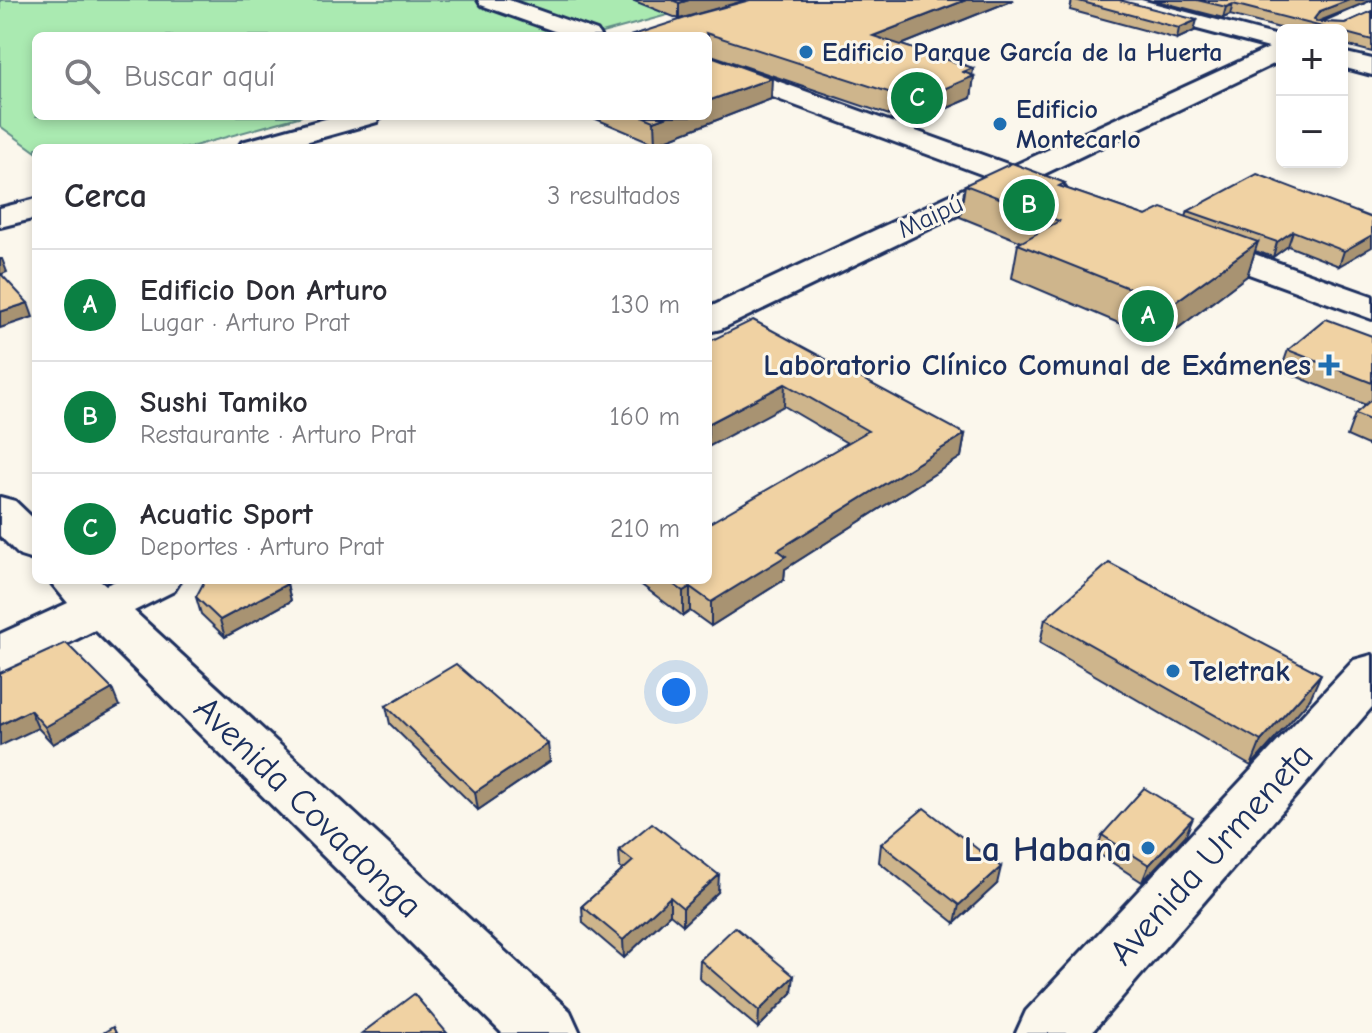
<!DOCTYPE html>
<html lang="es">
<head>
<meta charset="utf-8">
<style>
	:root { --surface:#fff; --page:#f7f7f7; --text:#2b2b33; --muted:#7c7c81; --line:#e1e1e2; --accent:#0b8043 }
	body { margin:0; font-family:"Comic Neue",sans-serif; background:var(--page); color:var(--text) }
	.controls { position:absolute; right:24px; top:24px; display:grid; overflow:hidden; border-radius:12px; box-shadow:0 4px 12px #0003 }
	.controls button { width:72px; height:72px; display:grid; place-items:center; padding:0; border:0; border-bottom:2px solid var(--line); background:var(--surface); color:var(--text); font:40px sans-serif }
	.you { position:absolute; left:676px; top:692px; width:28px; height:28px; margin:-20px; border:6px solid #fff; border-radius:50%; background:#1a73e8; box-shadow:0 0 0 12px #1a73e833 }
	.badge { display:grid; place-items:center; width:52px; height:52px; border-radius:50%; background:var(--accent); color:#fff; font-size:26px; font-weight:700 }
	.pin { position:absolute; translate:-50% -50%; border:4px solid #fff; box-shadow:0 2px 8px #0006 }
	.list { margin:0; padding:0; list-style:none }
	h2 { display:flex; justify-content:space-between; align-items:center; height:104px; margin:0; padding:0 32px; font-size:34px }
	h2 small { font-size:26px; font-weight:400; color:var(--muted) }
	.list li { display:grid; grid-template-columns:52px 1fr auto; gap:24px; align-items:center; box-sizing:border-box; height:112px; padding:0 32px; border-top:2px solid var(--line) }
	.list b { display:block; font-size:30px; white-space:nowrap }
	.list p { margin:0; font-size:26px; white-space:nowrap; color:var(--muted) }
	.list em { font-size:26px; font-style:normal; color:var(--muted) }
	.icon { flex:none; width:44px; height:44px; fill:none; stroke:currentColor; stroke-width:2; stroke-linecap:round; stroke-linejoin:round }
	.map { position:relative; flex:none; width:1372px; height:1033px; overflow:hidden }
	.search { position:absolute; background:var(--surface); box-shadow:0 4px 12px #0003; left:32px; top:32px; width:680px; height:88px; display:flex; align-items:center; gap:20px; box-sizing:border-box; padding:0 28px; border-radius:12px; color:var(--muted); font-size:30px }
	.panel { position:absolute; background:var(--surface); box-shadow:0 4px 12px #0003; left:32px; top:144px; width:680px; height:440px; border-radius:12px }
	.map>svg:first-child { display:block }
	.green { fill:#aaeab1; stroke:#628c88; stroke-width:2 }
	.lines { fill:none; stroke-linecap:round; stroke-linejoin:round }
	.street-casing { stroke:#1b2f5e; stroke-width:6 }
	.secondary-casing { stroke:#1b2f5e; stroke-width:6 }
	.street { fill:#fbf7ec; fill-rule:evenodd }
	.secondary { fill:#fbf7ec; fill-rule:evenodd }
	.wall { fill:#ceb58c; stroke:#1b2f5e; stroke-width:2 }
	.shaded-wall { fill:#a89372; stroke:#1b2f5e; stroke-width:2 }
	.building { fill:#f0d2a3; stroke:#1b2f5e; stroke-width:2 }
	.poi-dot { fill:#1f6fb2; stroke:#fbf7ec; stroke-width:3 }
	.labels { text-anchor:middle; stroke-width:6; stroke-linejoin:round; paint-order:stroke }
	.far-poi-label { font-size:26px; font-weight:bold; fill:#1b2f5e; stroke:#fbf7ec; text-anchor:start }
	.far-street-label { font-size:26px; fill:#1b2f5e; stroke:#fbf7ec }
	.poi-label { font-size:30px; font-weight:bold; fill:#1b2f5e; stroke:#fbf7ec; text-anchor:end }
	.near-street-label { font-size:36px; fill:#1b2f5e; stroke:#fbf7ec }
	.near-poi-label { font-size:36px; font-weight:bold; fill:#1b2f5e; stroke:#fbf7ec; text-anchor:end }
</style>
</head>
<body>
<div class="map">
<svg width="1372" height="1033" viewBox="0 0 1372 1033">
	<rect width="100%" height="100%" fill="#fbf7ec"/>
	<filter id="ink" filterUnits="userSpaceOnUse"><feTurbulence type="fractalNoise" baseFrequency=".0125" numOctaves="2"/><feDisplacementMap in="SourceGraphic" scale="16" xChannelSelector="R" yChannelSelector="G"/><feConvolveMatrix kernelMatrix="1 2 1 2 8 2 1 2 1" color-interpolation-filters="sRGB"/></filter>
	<g filter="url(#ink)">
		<path class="green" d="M0 0H722L591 36H36V116H302L187 148H36V152L0 126Z"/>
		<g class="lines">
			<g class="street-casing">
				<path id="street" d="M478 0H509L597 31 600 36H568L481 5Z"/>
			</g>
			<g class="secondary-casing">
				<g id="secondary">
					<path d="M1104 0H1141L1282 37V60L1040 176 1062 184 1066 190 1062 196 1051 199 1016 187 721 329 708 332V308L989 177 708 73V56L1013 166 1269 48 1107 5Z"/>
					<path d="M1372 1V17L1342 31 1314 30 1318 25Z"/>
					<path d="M1342 52 1372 59V75L1342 67Z"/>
					<path d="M336 116H381L377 122 284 148H238L242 142Z"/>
					<path d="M36 199V218L0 227V208Z"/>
					<path d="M1195 233 1372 296V319L1183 250 1179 243 1183 236Z"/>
					<path d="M0 497 15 501 36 521V561L20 556 0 536Z"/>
					<path d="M49 580H100L106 585 118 580H181L174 591 134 611 570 1011 580 1033H502L95 630 18 668 0 673V634L68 603Z"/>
					<path d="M1372 655V707L1091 1033H1016L1026 1011 1354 660Z"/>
				</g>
			</g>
			<use href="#street" class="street"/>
			<use href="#secondary" class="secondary"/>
		</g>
		<g class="wall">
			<path d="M632 0H747L679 19Z"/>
			<path d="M1013 0 901 45 973 68 972 75 974 76 971 98 913 123 708 54V36H630Z"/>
			<path d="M1072 0H1119L1194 31 1177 39 1070 10Z"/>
			<path d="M1153 0H1372L1318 22 1345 23 1372 11V52L1342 44V30H1287L1230 15 1223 18Z"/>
			<path d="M771 99 655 144 589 116H708Z"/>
			<path d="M965 185 1064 188 1146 216 1186 217 1188 211 1372 218 1339 266 1288 246 1273 257 1255 251 1247 276 1161 341 1012 278 1018 244 1022 242 960 217Z"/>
			<path d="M1372 336V447L1347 436 1355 414 1366 405 1281 370 1288 350Z"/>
			<path d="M708 342 965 434 961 457 785 569 784 580 711 626 690 611 683 616 635 580H708L847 443 784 406Z"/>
			<path d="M287 584 291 601 225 637 201 614 196 597Z"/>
			<path d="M1045 619 1310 699 1251 766 1040 643Z"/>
			<path d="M0 673 119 706 53 744 38 728Z"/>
			<path d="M386 706 550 761 478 810 390 724Z"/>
			<path d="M1102 835H1186L1142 882 1096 852Z"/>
			<path d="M881 844 997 884 955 923 879 862Z"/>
			<path d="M619 850 718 892 683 925 670 914 624 958 583 923 582 906 623 870 620 868Z"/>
			<path d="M700 960 792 993 758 1028 699 978Z"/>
		</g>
		<g class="shaded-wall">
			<path d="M689 0H747L679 19V3Z"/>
			<path d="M966 0H1013L871 57 873 36Z"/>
			<path d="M1349 0H1372L1317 22 1314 19 1320 11Z"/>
			<path d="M1233 4 1230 15 1223 18 1226 7Z"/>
			<path d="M1197 20 1194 31 1177 39 1179 28Z"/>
			<path d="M973 68 972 77 974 76 971 98 913 123 916 101 963 72Z"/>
			<path d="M772 78 771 99 655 144 654 121 668 116H708V101Z"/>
			<path d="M1293 231 1288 246 1273 257 1277 242Z"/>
			<path d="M1372 235V247L1339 266 1344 251Z"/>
			<path d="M1258 242 1247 276 1161 341 1171 305Z"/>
			<path d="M0 259H2L7 272 0 275Z"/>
			<path d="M28 303 33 317 0 328V312Z"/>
			<path d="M785 384 784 406 708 447V424Z"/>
			<path d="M965 434 961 457 785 569 784 580 711 626V602L778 550Z"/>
			<path d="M287 584 291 601 225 637 220 620Z"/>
			<path d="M690 587V611L683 616V591Z"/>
			<path d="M1321 674 1310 699 1251 766 1261 741Z"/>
			<path d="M112 689 119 706 53 744 45 727Z"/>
			<path d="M30 710 38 728 0 746V725Z"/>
			<path d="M548 744 550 761 478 810 475 792Z"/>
			<path d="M1193 818 1186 835 1142 882 1149 865Z"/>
			<path d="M1001 867 997 884 955 923 959 905Z"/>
			<path d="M719 875 718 892 683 925V908Z"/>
			<path d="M670 897V914L624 958 623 940Z"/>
			<path d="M794 976 792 993 758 1028 759 1011Z"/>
		</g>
		<g class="building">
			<path d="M672 0H689L679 3Z"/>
			<path d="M750 0H966L873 36 973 68 963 72 974 76 916 101 706 33 707 36H630L698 14Z"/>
			<path d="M1075 0H1119L1197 20 1179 28Z"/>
			<path d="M1197 0H1349L1320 11 1314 19 1317 22 1345 23 1372 11V40L1342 32V30H1334L1233 4 1226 7Z"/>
			<path d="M708 55 772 78 708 101Z"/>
			<path d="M642 116H668L654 121Z"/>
			<path d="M1012 163 1065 183 1059 186 1146 216 1162 208 1258 242 1171 305 1018 244 1059 221 965 185Z"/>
			<path d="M1257 174 1372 218V235L1344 251 1293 231 1277 242 1188 211Z"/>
			<path d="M0 273 28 303 0 312Z"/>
			<path d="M1326 319 1372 336V383L1288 350Z"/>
			<path d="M753 320 965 434 778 550 786 556 711 602 690 587 683 591 667 580H708V524L868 431 785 384 708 424V342Z"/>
			<path d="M1372 399V421L1355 414Z"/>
			<path d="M1109 563 1321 674 1261 741 1045 619Z"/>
			<path d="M205 580H283L287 584 220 620 196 597Z"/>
			<path d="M66 643 112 689 45 727 30 710 0 725V673Z"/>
			<path d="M456 664 548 744 475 792 386 706Z"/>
			<path d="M1144 788 1193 818 1149 865 1102 835Z"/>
			<path d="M924 808 1001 867 959 905 881 844Z"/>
			<path d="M652 823 719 875 683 908 670 897 623 940 582 906 633 861 619 850Z"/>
			<path d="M735 927 794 976 759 1011 700 960Z"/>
			<path d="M414 994 447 1033H362Z"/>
			<path d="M113 1027 116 1033H103Z"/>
		</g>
	</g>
	<g class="poi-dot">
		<circle cx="806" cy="52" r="8"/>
		<circle cx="1000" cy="124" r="8"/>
		<path d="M1325 353h8v8h8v8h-8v8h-8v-8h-8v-8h8z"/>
		<circle cx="1173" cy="671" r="8"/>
		<circle cx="1148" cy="848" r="8"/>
	</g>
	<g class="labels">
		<g class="far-poi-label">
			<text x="822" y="61">Edificio Parque García de la Huerta</text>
			<text x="1016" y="118">Edificio<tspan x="1016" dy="30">Montecarlo</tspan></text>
		</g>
		<g class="far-street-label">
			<text transform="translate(930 216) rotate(-25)" y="9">Maipú</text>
		</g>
		<g class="poi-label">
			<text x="1311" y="375">Laboratorio Clínico Comunal de Exámenes</text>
			<text x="1189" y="681" text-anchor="start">Teletrak</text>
		</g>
		<g class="near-street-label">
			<text transform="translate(309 806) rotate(44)" y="13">Avenida Covadonga</text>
			<text transform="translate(1210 853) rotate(-48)" y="13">Avenida Urmeneta</text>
		</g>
		<g class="near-poi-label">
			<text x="1132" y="861">La Habana</text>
		</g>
	</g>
</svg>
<div class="controls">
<button>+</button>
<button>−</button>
</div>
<div class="you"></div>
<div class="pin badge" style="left:1148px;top:316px">A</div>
<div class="pin badge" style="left:1029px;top:205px">B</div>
<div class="pin badge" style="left:917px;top:98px">C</div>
<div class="search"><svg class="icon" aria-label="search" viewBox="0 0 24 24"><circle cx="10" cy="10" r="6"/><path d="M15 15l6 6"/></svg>Buscar aquí</div>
<section class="panel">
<h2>Cerca<small>3 resultados</small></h2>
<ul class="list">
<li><span class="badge">A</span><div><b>Edificio Don Arturo</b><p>Lugar · Arturo Prat</p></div><em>130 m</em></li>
<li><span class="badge">B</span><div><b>Sushi Tamiko</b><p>Restaurante · Arturo Prat</p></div><em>160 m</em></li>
<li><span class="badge">C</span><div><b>Acuatic Sport</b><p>Deportes · Arturo Prat</p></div><em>210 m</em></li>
</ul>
</section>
</div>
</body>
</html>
